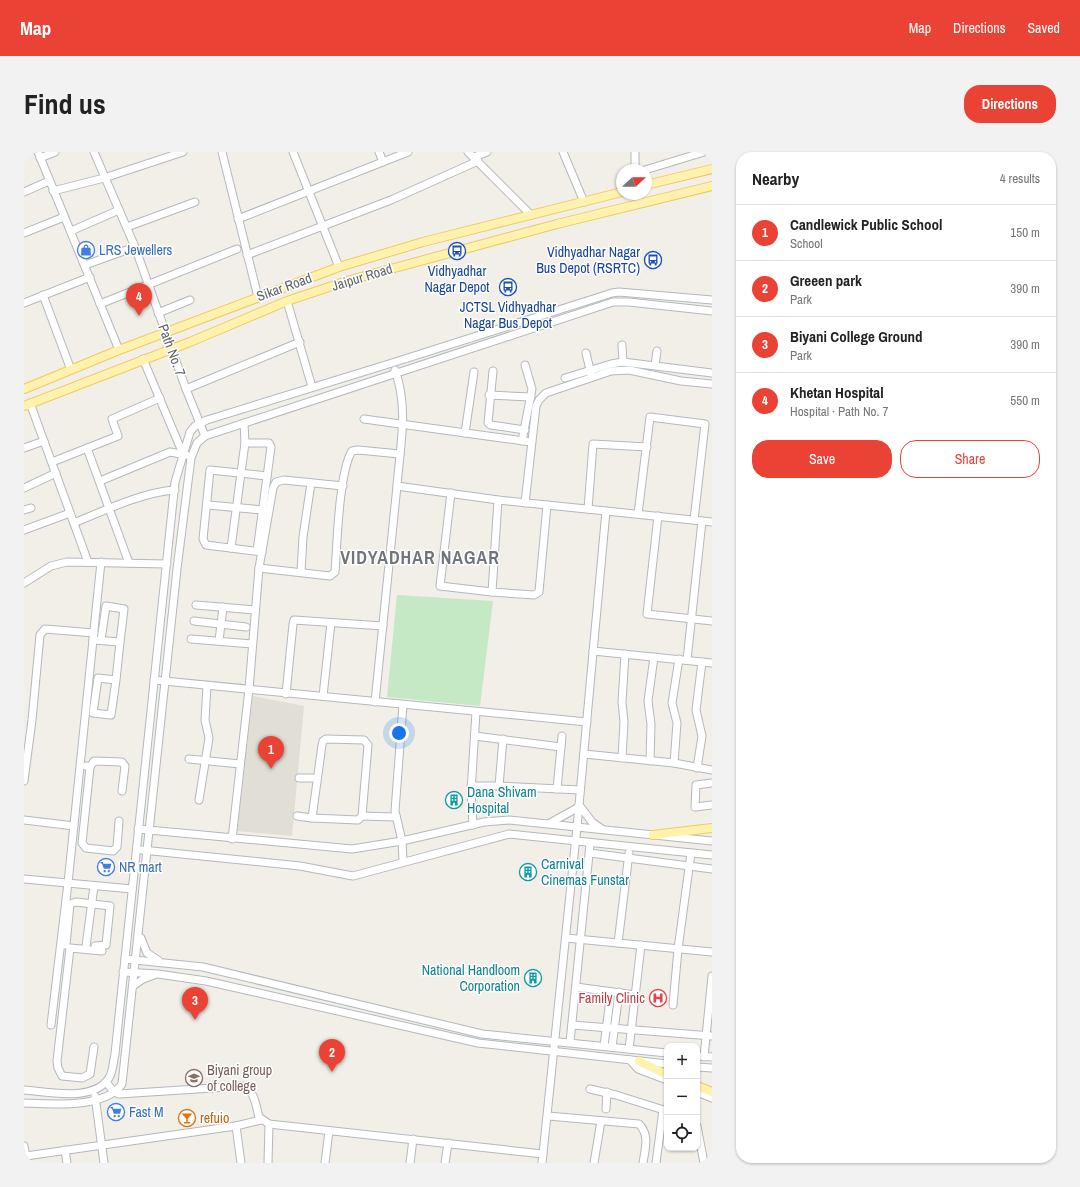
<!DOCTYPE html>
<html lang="en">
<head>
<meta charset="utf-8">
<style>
	:root { --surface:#fff; --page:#f2f2f2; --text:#222; --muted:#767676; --line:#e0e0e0; --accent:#ea4335 }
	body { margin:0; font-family:"Archivo Narrow",sans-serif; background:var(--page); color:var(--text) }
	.controls { position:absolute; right:12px; bottom:12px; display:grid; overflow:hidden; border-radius:8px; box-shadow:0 1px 3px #0004 }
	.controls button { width:36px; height:36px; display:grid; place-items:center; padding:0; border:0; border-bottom:1px solid var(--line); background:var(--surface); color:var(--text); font:20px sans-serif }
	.compass { position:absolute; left:592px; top:12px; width:36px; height:36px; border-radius:50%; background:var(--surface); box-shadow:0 1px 3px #0004; rotate:68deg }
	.you { position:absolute; left:375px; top:581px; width:14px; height:14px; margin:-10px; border:3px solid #fff; border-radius:50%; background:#1a73e8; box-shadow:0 0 0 6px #1a73e833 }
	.badge { display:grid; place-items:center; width:26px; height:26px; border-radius:50%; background:var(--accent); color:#fff; font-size:13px; font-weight:700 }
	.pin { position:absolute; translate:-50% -33px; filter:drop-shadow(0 1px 2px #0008) }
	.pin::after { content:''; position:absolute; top:21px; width:14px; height:12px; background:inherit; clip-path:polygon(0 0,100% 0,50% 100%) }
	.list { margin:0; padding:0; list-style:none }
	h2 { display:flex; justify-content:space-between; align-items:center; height:52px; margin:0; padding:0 16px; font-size:17px }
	h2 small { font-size:13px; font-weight:400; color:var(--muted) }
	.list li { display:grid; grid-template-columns:26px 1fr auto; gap:12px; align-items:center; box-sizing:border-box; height:56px; padding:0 16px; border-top:1px solid var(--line) }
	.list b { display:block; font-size:15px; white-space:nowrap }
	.list p { margin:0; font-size:13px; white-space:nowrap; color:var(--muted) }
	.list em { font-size:13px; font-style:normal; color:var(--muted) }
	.actions { display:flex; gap:8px; padding:12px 16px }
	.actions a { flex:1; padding:9px 0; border:1px solid var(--accent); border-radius:16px; text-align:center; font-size:14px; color:var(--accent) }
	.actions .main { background:var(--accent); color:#fff }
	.icon { flex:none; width:22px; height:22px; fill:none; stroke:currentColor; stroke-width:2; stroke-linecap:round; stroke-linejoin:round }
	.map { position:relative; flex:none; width:688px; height:1011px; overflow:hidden; border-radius:16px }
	header { display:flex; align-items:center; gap:24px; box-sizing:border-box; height:56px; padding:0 20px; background:var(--accent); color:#fff }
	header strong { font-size:19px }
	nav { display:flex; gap:22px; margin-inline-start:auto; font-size:14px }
	.intro { display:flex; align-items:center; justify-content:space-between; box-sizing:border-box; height:96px; padding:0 24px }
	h1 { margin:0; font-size:28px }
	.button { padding:10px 18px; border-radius:16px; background:var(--accent); color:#fff; font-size:14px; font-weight:700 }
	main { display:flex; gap:24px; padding:0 24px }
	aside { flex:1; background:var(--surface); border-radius:16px; box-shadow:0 1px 3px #0004 }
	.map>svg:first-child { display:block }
	.education { fill:#e1ded6 }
	.green { fill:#c5e8c5 }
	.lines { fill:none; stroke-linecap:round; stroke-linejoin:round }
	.minor-casing { stroke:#b5b8bc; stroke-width:9 }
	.major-casing { stroke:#f2c960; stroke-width:10 }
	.minor { stroke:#fff; stroke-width:7 }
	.major { stroke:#fff2af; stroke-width:8 }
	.labels { text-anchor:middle; stroke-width:3; stroke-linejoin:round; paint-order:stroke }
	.shop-label { font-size:14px; fill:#366cbe; stroke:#fff; text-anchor:start }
	.transit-label { font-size:14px; fill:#164399; stroke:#fff }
	.street-label { font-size:14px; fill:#5f6368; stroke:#fff }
	.culture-label { font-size:14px; fill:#0d838f; stroke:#fff; text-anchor:start }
	.health-label { font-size:14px; fill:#be3a42; stroke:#fff; text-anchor:end }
	.education-label { font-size:14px; fill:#785e54; stroke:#fff; text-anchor:start }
	.food-label { font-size:14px; fill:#c56008; stroke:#fff; text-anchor:start }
	.district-label { font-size:18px; font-weight:bold; letter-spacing:1px; fill:#70757a; stroke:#fff }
</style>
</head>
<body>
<header>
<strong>Map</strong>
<nav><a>Map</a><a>Directions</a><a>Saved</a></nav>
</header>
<div class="intro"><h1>Find us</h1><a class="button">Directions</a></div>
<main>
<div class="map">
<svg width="688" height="1011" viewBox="0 0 688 1011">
	<rect width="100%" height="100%" fill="#f1efe8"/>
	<path class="education" d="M229 544 280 554 268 684 213 679Z"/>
	<path class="green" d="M373 443 469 449 456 554 363 545Z"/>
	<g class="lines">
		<g class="minor-casing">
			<g id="minor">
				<path d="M14 0 95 198"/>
				<path d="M70 0 111 95 162 237 181 284"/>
				<path d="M198 0 234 145"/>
				<path d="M269 0 315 115"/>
				<path d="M355 0 359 10"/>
				<path d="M444 0 507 63"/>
				<path d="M539 0 560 50"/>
				<path d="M611 0V18"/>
				<path d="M0 1 2 0"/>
				<path d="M450 5 463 0"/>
				<path d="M16 6 31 0"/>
				<path d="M621 18 680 0"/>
				<path d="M29 39 80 26 159 0"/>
				<path d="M0 40 25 29"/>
				<path d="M214 67 384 0"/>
				<path d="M103 75 171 50"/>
				<path d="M47 79 95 58"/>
				<path d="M0 81 40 65"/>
				<path d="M223 103 367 48 454 9"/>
				<path d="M61 113 111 95"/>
				<path d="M19 143 47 218"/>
				<path d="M263 149 288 235"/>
				<path d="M0 151 66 125"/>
				<path d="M76 152 213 97"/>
				<path d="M134 161 166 148"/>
				<path d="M598 193 599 210"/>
				<path d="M562 201 567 222"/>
				<path d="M119 207 159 302"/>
				<path d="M631 213 633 199"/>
				<path d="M371 218C385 257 376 294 373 334L474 348 582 359 553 675 518 1011"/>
				<path d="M469 219 464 271 467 273 501 278"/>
				<path d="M541 226 587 212 599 210 688 221"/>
				<path d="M162 237 276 190"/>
				<path d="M465 243 507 245"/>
				<path d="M6 251 64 410"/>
				<path d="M340 267 507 290"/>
				<path d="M441 281 450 220"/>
				<path d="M498 289 508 237 501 213"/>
				<path d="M221 291H245L247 295 233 399"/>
				<path d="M0 296 20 289"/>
				<path d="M63 296 105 411"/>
				<path d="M28 310 94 284 88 267 136 246"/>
				<path d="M76 329 146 300 162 303"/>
				<path d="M0 336 32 321"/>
				<path d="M427 341 416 434 468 440"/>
				<path d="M474 348 468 440 510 443 515 440 523 353"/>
				<path d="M501 351 512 254 515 248 522 241 587 219 605 218 657 229 688 232"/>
				<path d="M184 353 239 358"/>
				<path d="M564 357 569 292 623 295"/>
				<path d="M0 358 7 356"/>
				<path d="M582 359 688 370"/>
				<path d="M614 362 626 265 681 272 670 368"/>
				<path d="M634 364 623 462 688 469"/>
				<path d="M50 371C79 359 119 340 151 338"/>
				<path d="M0 378 46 361"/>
				<path d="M207 396 221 291 220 271"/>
				<path d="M238 400 182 393 179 387 186 318 243 324"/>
				<path d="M235 416 306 424 311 420C313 393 315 319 328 299L334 298 376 302"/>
				<path d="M277 420 279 385 287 331"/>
				<path d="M0 431 27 414 43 410 143 412"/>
				<path d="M172 453 231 458"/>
				<path d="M170 469 222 475"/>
				<path d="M167 487 228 492"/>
				<path d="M69 488 96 490 92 528 74 526 69 561 87 563 92 528"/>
				<path d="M77 488 82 454 100 457 96 490"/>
				<path d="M195 489 199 455"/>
				<path d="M569 499 688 511"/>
				<path d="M663 508 678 369"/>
				<path d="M130 528 563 570"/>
				<path d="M262 542 269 472 270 468 359 474"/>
				<path d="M299 544 307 471"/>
				<path d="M351 550 373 334"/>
				<path d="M379 553 371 659 378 689 379 709"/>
				<path d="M451 584 537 595"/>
				<path d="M302 587 340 588 344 593 338 664 334 668 288 666 298 593 299 589Z"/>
				<path d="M479 587 475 634 556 638"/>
				<path d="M560 602 650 611 688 618"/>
				<path d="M598 606 600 570 598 550 601 502"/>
				<path d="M165 607 216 612"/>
				<path d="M626 609 627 572 624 549 630 505"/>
				<path d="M650 611 653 571 648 551 655 507"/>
				<path d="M62 614 66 615 70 609 98 610 101 614 98 639"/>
				<path d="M66 615 58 691 62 696 89 699 93 695 95 669"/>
				<path d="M673 616 678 584 672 558 678 510"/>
				<path d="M275 626H293"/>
				<path d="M0 629 8 568 16 483 21 477 70 481"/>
				<path d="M688 631 672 633 671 655 688 653"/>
				<path d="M447 634H475"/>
				<path d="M533 637 538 584"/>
				<path d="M175 648 185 586 181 568 183 534"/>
				<path d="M555 653 568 670 578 677"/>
				<path d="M273 664 288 666"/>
				<path d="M338 664 372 665"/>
				<path d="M0 668 50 674"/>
				<path d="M526 671 555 655"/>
				<path d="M449 673 447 640 452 560"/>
				<path d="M114 677 328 697 378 689 460 670 485 668 688 689"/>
				<path d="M208 687 225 537 235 416 249 336 252 330 260 328 319 334"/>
				<path d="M118 698 276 714 329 724 485 682 688 703"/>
				<path d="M566 701 688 717"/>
				<path d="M0 727 108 737"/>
				<path d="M117 786 123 801 134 808"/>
				<path d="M542 786 688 800"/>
				<path d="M594 791 605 701"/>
				<path d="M42 793 46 752 52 750 86 754 82 793 71 794"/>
				<path d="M62 794 70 734"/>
				<path d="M101 807 179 815 458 882 643 901"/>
				<path d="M99 820 134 822 182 829 454 891 643 912"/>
				<path d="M109 834 119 827 130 823"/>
				<path d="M552 835 611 843"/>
				<path d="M649 853 654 797 667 701"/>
				<path d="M27 873 44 731 77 410"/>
				<path d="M548 873 688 884"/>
				<path d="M546 890 566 692"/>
				<path d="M580 894 587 840"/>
				<path d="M70 895 66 922 58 926 38 924 34 916 33 909 46 796 78 799"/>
				<path d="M588 895 595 840"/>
				<path d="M605 897 617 793"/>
				<path d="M673 904 688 905"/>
				<path d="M680 905 688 824"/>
				<path d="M606 908 614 917 643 928"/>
				<path d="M673 915 688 916"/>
				<path d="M82 930 90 940 95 942 220 934C231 940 232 954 235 965L245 972 519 1002"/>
				<path d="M566 937 592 943 643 959"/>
				<path d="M0 938C24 940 70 950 85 926 89 920 89 910 91 902L151 330 166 280 171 274 183 268 368 211 588 141 595 140 688 148"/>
				<path d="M673 940 688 946"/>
				<path d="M71 944 80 1011"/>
				<path d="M0 951C27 952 81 957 98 932L153 417 167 306 173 291 181 284 589 150H605L688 159"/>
				<path d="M582 957 583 940"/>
				<path d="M524 964 615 972C626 983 621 997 619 1011"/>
				<path d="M673 974 680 1011"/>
				<path d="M0 994 3 1011"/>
				<path d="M41 998 43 1011"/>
				<path d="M2 1004 212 974"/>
				<path d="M217 1011 212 974 237 968"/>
				<path d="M244 1011 245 972"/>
				<path d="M301 1011 305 979"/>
				<path d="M386 1011 389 987"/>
				<path d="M421 1011 424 991"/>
				<path d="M570 1011 577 969"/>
				<path d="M632 1011 639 958"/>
			</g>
		</g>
		<g class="major-casing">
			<g id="major">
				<path d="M622 33 688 17"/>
				<path d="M0 237 95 198 315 115 399 90 598 40"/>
				<path d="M0 254 166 190 263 149 326 128 533 72 688 34"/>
				<path d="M629 683 688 676"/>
				<path d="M615 909 643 923"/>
				<path d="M673 934 688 940"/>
			</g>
		</g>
		<use href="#minor" class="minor"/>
		<use href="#major" class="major"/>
	</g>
	<defs>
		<g id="shop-ring" transform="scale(0.9)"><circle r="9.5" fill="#fff" stroke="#3f7fe0" stroke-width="1.5"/><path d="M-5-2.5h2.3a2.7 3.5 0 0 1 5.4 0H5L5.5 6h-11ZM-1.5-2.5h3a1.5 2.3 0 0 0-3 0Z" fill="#3f7fe0"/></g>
		<g id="bus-ring" transform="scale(0.9)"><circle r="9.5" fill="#fff" stroke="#1a4fb4" stroke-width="1.5"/><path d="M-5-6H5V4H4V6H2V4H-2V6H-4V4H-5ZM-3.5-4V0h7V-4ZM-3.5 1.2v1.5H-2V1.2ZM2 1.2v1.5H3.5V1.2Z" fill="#1a4fb4"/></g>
		<g id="building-ring" transform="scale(0.9)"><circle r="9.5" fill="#fff" stroke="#0f9aa8" stroke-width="1.5"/><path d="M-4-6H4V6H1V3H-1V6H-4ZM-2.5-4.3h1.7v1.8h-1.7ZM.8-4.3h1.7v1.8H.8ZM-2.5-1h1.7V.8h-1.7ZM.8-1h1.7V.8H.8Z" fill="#0f9aa8"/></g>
		<g id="supermarket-ring" transform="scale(0.9)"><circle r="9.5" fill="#fff" stroke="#3f7fe0" stroke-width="1.5"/><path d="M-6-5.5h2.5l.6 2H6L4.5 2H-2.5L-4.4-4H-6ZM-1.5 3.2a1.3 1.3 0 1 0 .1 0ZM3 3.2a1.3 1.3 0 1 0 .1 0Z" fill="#3f7fe0"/></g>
		<g id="hospital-ring" transform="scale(0.9)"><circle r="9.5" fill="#fff" stroke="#e0444e" stroke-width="1.5"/><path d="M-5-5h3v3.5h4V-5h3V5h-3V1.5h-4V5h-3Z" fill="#e0444e"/></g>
		<g id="university-ring" transform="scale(0.9)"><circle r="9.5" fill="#fff" stroke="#8d6e63" stroke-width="1.5"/><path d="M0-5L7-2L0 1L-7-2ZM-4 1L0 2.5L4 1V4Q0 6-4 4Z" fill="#8d6e63"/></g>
		<g id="bar-ring" transform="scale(0.9)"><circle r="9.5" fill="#fff" stroke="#e8710a" stroke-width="1.5"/><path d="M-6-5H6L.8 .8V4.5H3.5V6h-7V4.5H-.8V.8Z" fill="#e8710a"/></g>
	</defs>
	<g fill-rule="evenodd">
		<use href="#shop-ring" x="62" y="98"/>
		<use href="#bus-ring" x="433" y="99"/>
		<use href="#bus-ring" x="629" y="108"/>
		<use href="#bus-ring" x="484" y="135"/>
		<use href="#building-ring" x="430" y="648"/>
		<use href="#supermarket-ring" x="82" y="715"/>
		<use href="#building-ring" x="504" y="720"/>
		<use href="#building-ring" x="509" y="826"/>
		<use href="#hospital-ring" x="634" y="846"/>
		<use href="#university-ring" x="170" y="926"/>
		<use href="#supermarket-ring" x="92" y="960"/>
		<use href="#bar-ring" x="163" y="966"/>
	</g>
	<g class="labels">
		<g class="shop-label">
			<text x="75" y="103">LRS Jewellers</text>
			<text x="95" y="720">NR mart</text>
			<text x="105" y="965">Fast M</text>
		</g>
		<g class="transit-label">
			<text x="616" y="105" text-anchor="end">Vidhyadhar Nagar<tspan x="616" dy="16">Bus Depot (RSRTC)</tspan></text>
			<text x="433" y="124">Vidhyadhar<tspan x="433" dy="16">Nagar Depot</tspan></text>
			<text x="484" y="160">JCTSL Vidhyadhar<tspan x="484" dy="16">Nagar Bus Depot</tspan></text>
		</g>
		<g class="street-label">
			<text transform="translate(338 125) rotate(-17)" y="5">Jaipur Road</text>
			<text transform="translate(260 135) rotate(-20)" y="5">Sikar Road</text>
			<text transform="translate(148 198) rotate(70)" y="5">Path No. 7</text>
		</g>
		<g class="culture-label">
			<text x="443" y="645">Dana Shivam<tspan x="443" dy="16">Hospital</tspan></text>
			<text x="517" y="717">Carnival<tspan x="517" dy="16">Cinemas Funstar</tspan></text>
			<text x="496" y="823" text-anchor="end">National Handloom<tspan x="496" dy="16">Corporation</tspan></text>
		</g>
		<g class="health-label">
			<text x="621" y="851">Family Clinic</text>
		</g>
		<g class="education-label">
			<text x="183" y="923">Biyani group<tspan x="183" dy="16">of college</tspan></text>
		</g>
		<g class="food-label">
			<text x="176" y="971">refuio</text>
		</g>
		<g class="district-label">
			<text x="396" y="412">VIDYADHAR NAGAR</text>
		</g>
	</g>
</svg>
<div class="controls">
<button>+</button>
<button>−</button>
<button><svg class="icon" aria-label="locate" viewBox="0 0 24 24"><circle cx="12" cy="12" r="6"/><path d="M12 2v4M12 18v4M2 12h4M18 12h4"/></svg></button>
</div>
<svg class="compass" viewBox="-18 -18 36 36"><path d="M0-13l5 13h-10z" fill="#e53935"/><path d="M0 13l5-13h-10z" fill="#767676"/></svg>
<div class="you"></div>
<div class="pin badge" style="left:247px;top:617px">1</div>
<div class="pin badge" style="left:308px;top:920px">2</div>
<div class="pin badge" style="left:171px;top:868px">3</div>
<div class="pin badge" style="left:115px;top:164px">4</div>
</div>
<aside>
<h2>Nearby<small>4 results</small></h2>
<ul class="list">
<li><span class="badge">1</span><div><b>Candlewick Public School</b><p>School</p></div><em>150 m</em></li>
<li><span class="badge">2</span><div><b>Greeen park</b><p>Park</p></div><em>390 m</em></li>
<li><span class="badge">3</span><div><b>Biyani College Ground</b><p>Park</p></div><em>390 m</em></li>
<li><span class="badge">4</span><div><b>Khetan Hospital</b><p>Hospital · Path No. 7</p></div><em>550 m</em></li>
</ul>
<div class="actions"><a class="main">Save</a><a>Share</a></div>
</aside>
</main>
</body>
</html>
